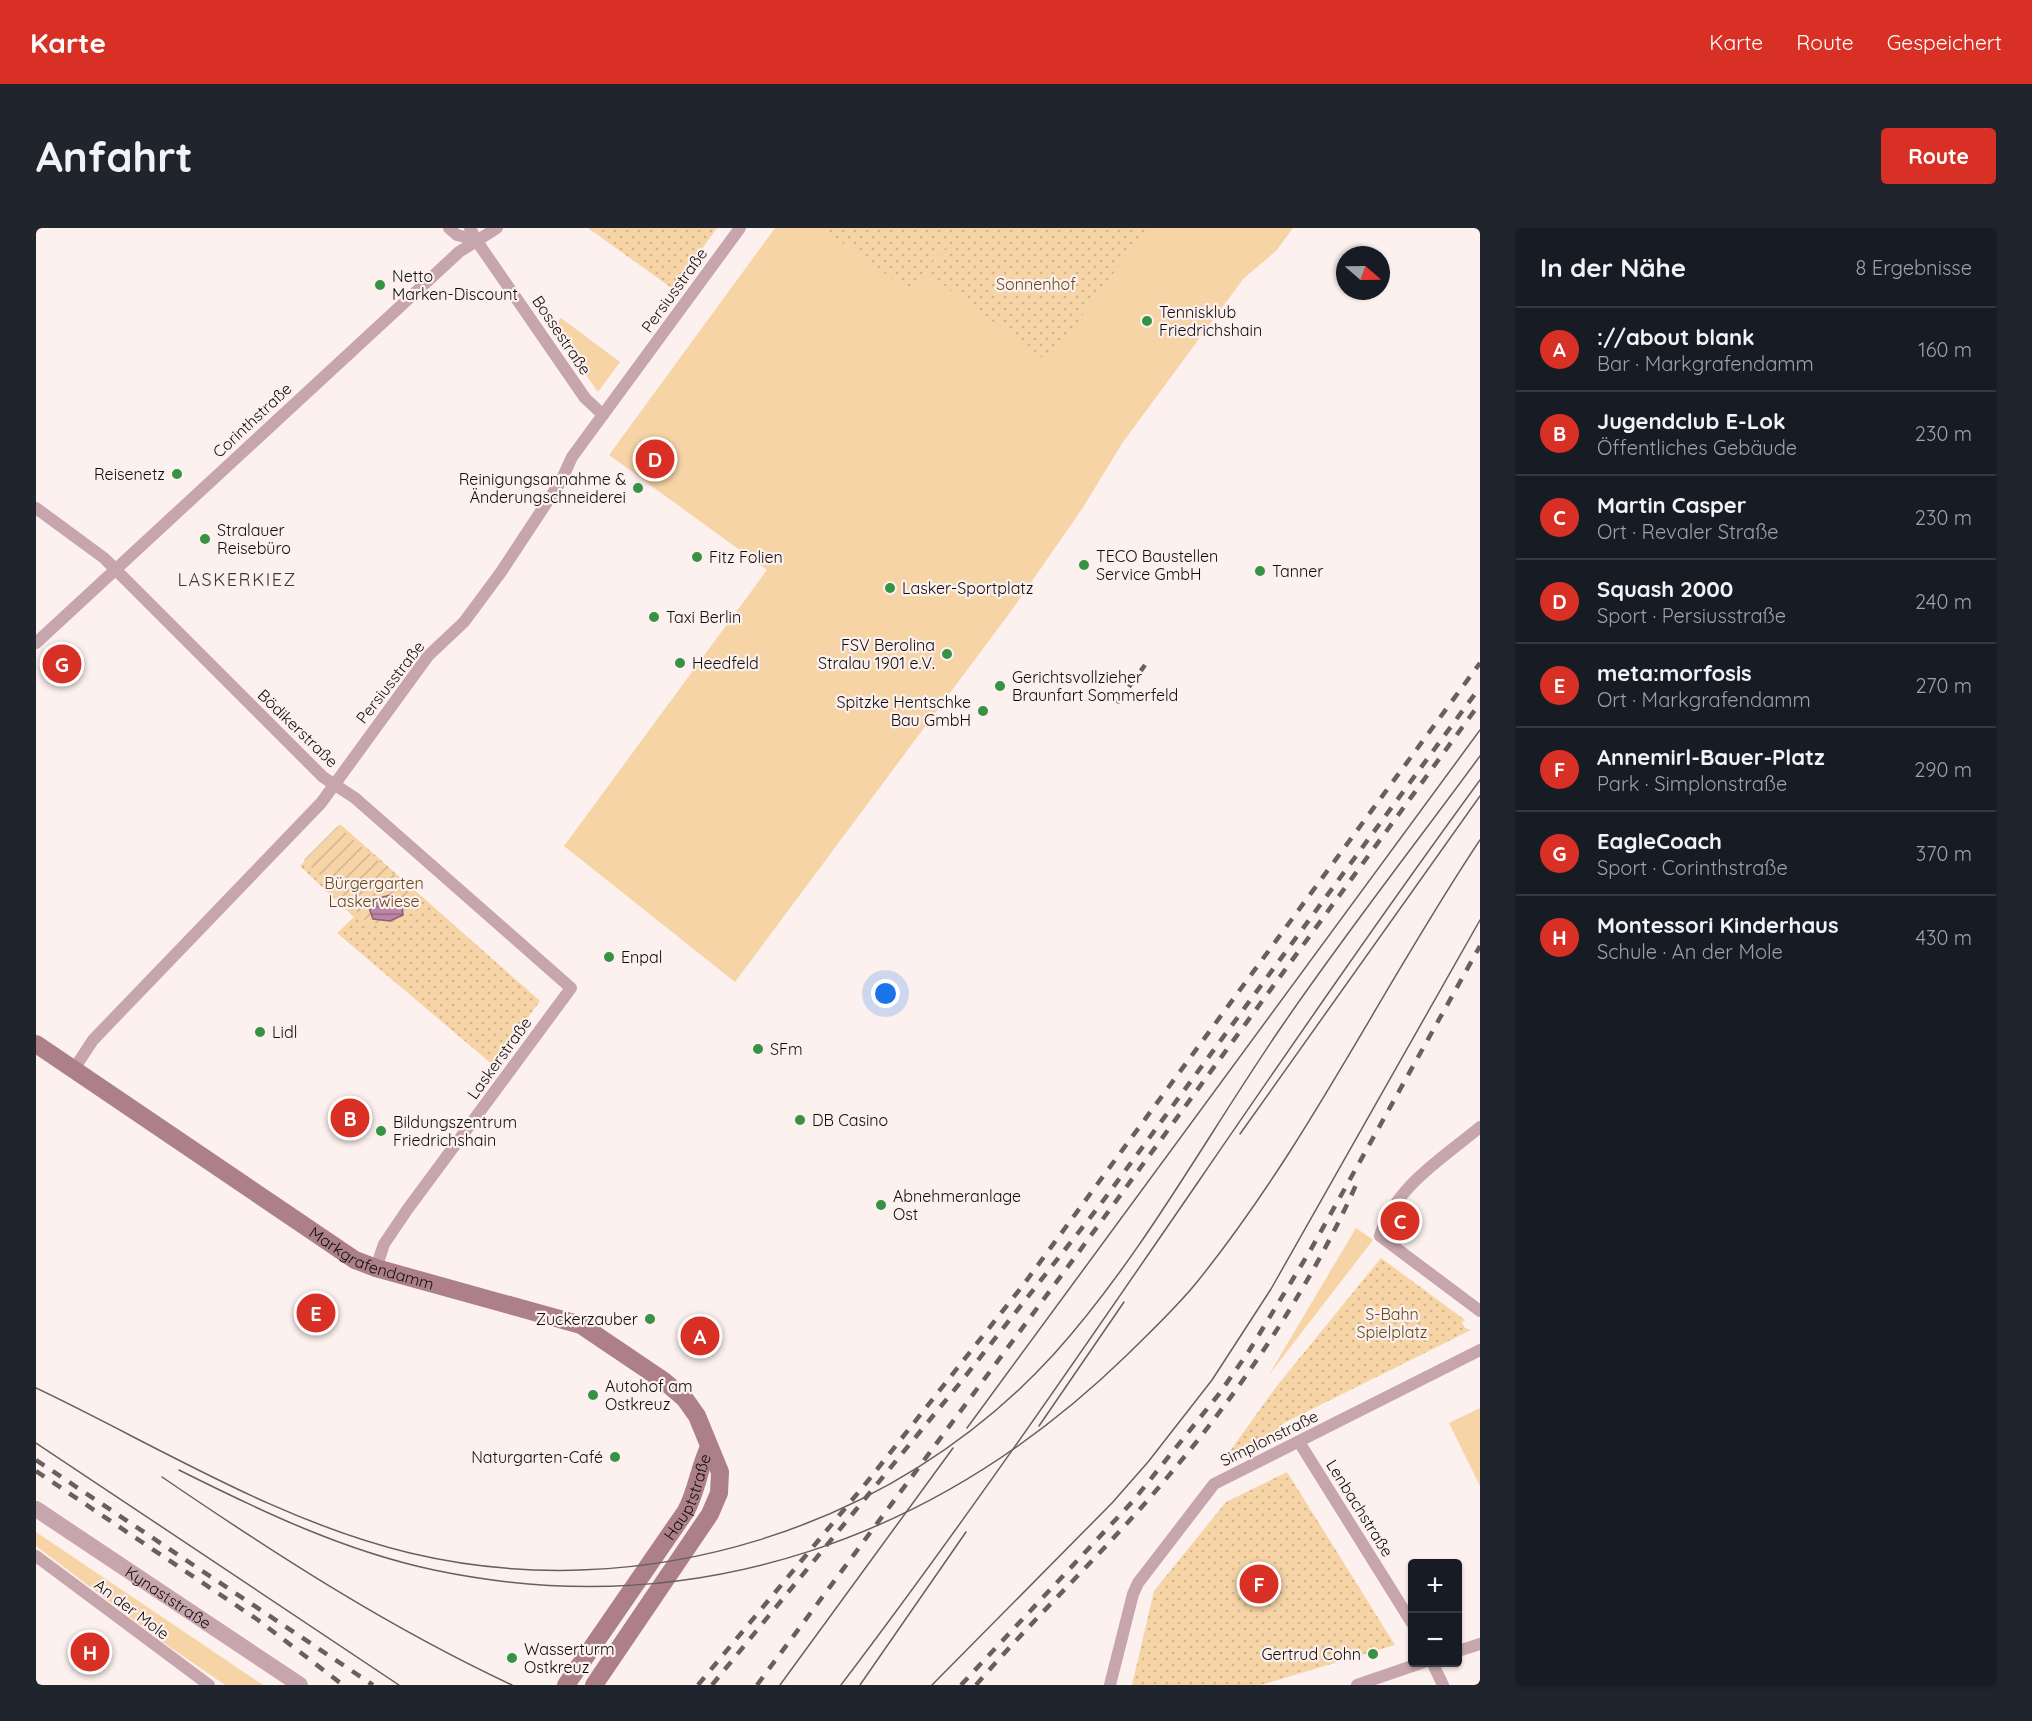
<!DOCTYPE html>
<html lang="de">
<head>
<meta charset="utf-8">
<style>
	:root { --surface:#171b24; --page:#20242c; --text:#f1f3f6; --muted:#9ea1a6; --line:#363941; --accent:#d93025 }
	body { margin:0; font-family:Quicksand,sans-serif; background:var(--page); color:var(--text) }
	.controls { position:absolute; right:18px; bottom:18px; display:grid; overflow:hidden; border-radius:6px; box-shadow:0 2px 4px #0004 }
	.controls button { width:54px; height:54px; display:grid; place-items:center; padding:0; border:0; border-bottom:2px solid var(--line); background:var(--surface); color:var(--text); font:30px sans-serif }
	.compass { position:absolute; left:1300px; top:18px; width:54px; height:54px; border-radius:50%; background:var(--surface); box-shadow:0 2px 4px #0004; rotate:110deg }
	.you { position:absolute; left:850px; top:766px; width:21px; height:21px; margin:-15px; border:4px solid #fff; border-radius:50%; background:#1a73e8; box-shadow:0 0 0 9px #1a73e833 }
	.badge { display:grid; place-items:center; width:39px; height:39px; border-radius:50%; background:var(--accent); color:#fff; font-size:20px; font-weight:700 }
	.pin { position:absolute; translate:-50% -50%; border:3px solid #fff; box-shadow:0 2px 6px #0006 }
	.list { margin:0; padding:0; list-style:none }
	h2 { display:flex; justify-content:space-between; align-items:center; height:78px; margin:0; padding:0 24px; font-size:26px }
	h2 small { font-size:20px; font-weight:400; color:var(--muted) }
	.list li { display:grid; grid-template-columns:39px 1fr auto; gap:18px; align-items:center; box-sizing:border-box; height:84px; padding:0 24px; border-top:2px solid var(--line) }
	.list b { display:block; font-size:22px; white-space:nowrap }
	.list p { margin:0; font-size:20px; white-space:nowrap; color:var(--muted) }
	.list em { font-size:20px; font-style:normal; color:var(--muted) }
	.map { position:relative; flex:none; width:1444px; height:1457px; overflow:hidden; border-radius:6px }
	header { display:flex; align-items:center; gap:36px; box-sizing:border-box; height:84px; padding:0 30px; background:var(--accent); color:#fff }
	header strong { font-size:28px }
	nav { display:flex; gap:33px; margin-inline-start:auto; font-size:21px }
	.intro { display:flex; align-items:center; justify-content:space-between; box-sizing:border-box; height:144px; padding:0 36px }
	h1 { margin:0; font-size:42px }
	.button { padding:15px 27px; border-radius:6px; background:var(--accent); color:#fff; font-size:21px; font-weight:700 }
	main { display:flex; gap:36px; padding:0 36px }
	aside { flex:1; background:var(--surface); border-radius:6px; box-shadow:0 2px 4px #0004 }
	.map>svg:first-child { display:block }
	.grass { fill:#f6d4a6 }
	.park { fill:url(#park-dots) }
	.garden { fill:url(#garden-furrows) }
	.water { fill:url(#water-rules); stroke:#896078; stroke-width:1.5 }
	.lines { fill:none; stroke-linecap:round; stroke-linejoin:round }
	.minor { stroke:#c6a6ac; stroke-width:12 }
	.tertiary { stroke:#c6a6ac; stroke-width:16 }
	.secondary { stroke:#ad8089; stroke-width:18 }
	.tram { stroke:#66605f; stroke-width:1.5 }
	.rail { stroke:#66605f; stroke-width:4.5; stroke-dasharray:10 10; stroke-linecap:butt }
	.poi-dot { fill:#369244; stroke:#fcf1ef; stroke-width:2 }
	.labels { text-anchor:middle; stroke-width:4.5; stroke-linejoin:round; paint-order:stroke }
	.poi-label { font-size:16px; fill:#0f0c0b; stroke:#fcf1ef; text-anchor:start }
	.park-label { font-size:16px; fill:#63481e; stroke:#fcf1ef }
	.street-label { font-size:16px; fill:#0f0c0b; stroke:#fcf1ef }
	.neighbourhood-label { font-size:18px; letter-spacing:1.5px; fill:#3f3736; stroke:#fcf1ef }
</style>
</head>
<body>
<header>
<strong>Karte</strong>
<nav><a>Karte</a><a>Route</a><a>Gespeichert</a></nav>
</header>
<div class="intro"><h1>Anfahrt</h1><a class="button">Route</a></div>
<main>
<div class="map">
<svg width="1444" height="1457" viewBox="0 0 1444 1457">
	<defs>
		<pattern id="park-dots" width="8" height="8" patternUnits="userSpaceOnUse" patternTransform="scale(1.5)"><rect width="8" height="8" fill="#f6d4a6"/><path d="M2 2h.1M6 6h.1" fill="none" stroke="#d2b58e" stroke-width="1.8" stroke-linecap="round"/></pattern>
		<pattern id="garden-furrows" width="10" height="10" patternUnits="userSpaceOnUse" patternTransform="scale(1.5)"><rect width="10" height="10" fill="#f6d4a6"/><path d="M-1 1l2-2M0 10L10 0M9 11l2-2" fill="none" stroke="#d2b58e"/></pattern>
		<pattern id="water-rules" width="6" height="5" patternUnits="userSpaceOnUse" patternTransform="scale(1.5)"><rect width="6" height="5" fill="#bd84a7"/><path d="M0 2.5h6" fill="none" stroke="#986a86"/></pattern>
	</defs>
	<rect width="100%" height="100%" fill="#fcf1ef"/>
	<g class="grass">
		<path d="M739 0H1257L1240 23 1208 50 1087 214 1046 281 978 379 699 754 528 618 731 342 573 227Z"/>
		<path d="M525 90 584 134 562 164 516 100Z"/>
		<path d="M1320 1000 1337 1012 1232 1148Z"/>
		<path d="M1444 1180V1258L1413 1195Z"/>
		<path d="M0 1304 227 1457H189L128 1415 0 1318Z"/>
	</g>
	<g class="park">
		<path d="M552 0H681L637 61Z"/>
		<path d="M786 0H922L874 64Z"/>
		<path d="M924 0H1111L1012 134 891 45Z"/>
		<path d="M304 596 504 773 457 837 301 705 318 689 264 638Z"/>
		<path d="M1345 1030 1429 1092 1426 1094 1429 1100 1435 1102 1246 1196 1243 1202 1189 1230 1240 1159Z"/>
		<path d="M1251 1244 1359 1417 1225 1457H1096L1118 1363 1190 1274Z"/>
	</g>
	<path class="garden" d="M302 598 378 664 370 674 369 689 354 695H332L268 632Z"/>
	<path class="water" d="M355 667 365 674 367 687 354 693 337 691 332 677 343 670Z"/>
	<g class="lines">
		<g class="minor">
			<path d="M413 0 421 7 440 12"/>
			<path d="M434 0 440 12 549 170 567 187"/>
			<path d="M0 280 68 330 287 549 319 570 535 760 371 982 348 1016 340 1040"/>
			<path d="M0 415 423 24 461 0"/>
			<path d="M38 841 57 812 285 575 392 428 428 394 465 344 525 253 536 229 704 0"/>
			<path d="M1444 899C1407 930 1358 959 1344 1008L1444 1083"/>
			<path d="M1263 1214 1376 1395"/>
			<path d="M0 1328 173 1457"/>
			<path d="M1422 1423 1444 1416"/>
			<path d="M1396 1434 1407 1457"/>
			<path d="M1074 1457 1097 1366 1102 1355 1178 1256 1444 1122"/>
			<path d="M1321 1457 1388 1434"/>
		</g>
		<path class="tertiary" id="s1" d="M0 1281 264 1457"/>
		<g class="secondary">
			<path id="s2" d="M0 816 319 1032 340 1040 545 1097 628 1153 649 1171 661 1188 684 1244 683 1265 674 1286 558 1457"/>
			<path id="s3" d="M530 1457 650 1283C661 1262 663 1240 673 1219"/>
		</g>
		<g class="tram">
			<path d="M1204 906 1444 568"/>
			<path d="M0 1160C122 1218 241 1293 374 1325 605 1380 858 1302 1018 1126 1107 1027 1171 907 1246 798 1309 706 1378 618 1444 528"/>
			<path d="M1003 1198 1088 1074"/>
			<path d="M931 1200 1444 502"/>
			<path d="M0 1215 363 1457"/>
			<path d="M143 1242C225 1283 308 1323 398 1342 660 1397 903 1310 1092 1126 1115 1103 1140 1080 1161 1054 1271 918 1347 757 1444 612"/>
			<path d="M126 1249C239 1326 352 1399 476 1457"/>
			<path d="M744 1457 917 1220"/>
			<path d="M805 1457C1028 1163 1226 850 1444 552"/>
			<path d="M824 1457 930 1304"/>
			<path d="M896 1457 1076 1275 1112 1234 1176 1152 1235 1061 1444 692"/>
		</g>
		<g class="rail">
			<path d="M1081 475 1109 437"/>
			<path d="M0 1232 337 1457"/>
			<path d="M0 1243 222 1392 307 1457"/>
			<path d="M662 1457 831 1254 988 1056 1444 435"/>
			<path d="M676 1457 924 1155 1064 977 1444 459"/>
			<path d="M721 1457 1045 1021 1444 475"/>
			<path d="M925 1457 1097 1273 1183 1166 1213 1123 1274 1023 1444 718"/>
			<path d="M940 1457C1004 1383 1077 1316 1139 1240 1209 1157 1280 1050 1323 950"/>
		</g>
	</g>
	<g class="poi-dot">
		<circle cx="344" cy="57" r="6"/>
		<circle cx="1111" cy="93" r="6"/>
		<circle cx="141" cy="246" r="6"/>
		<circle cx="602" cy="260" r="6"/>
		<circle cx="169" cy="311" r="6"/>
		<circle cx="661" cy="329" r="6"/>
		<circle cx="1048" cy="337" r="6"/>
		<circle cx="1224" cy="343" r="6"/>
		<circle cx="854" cy="360" r="6"/>
		<circle cx="618" cy="389" r="6"/>
		<circle cx="911" cy="426" r="6"/>
		<circle cx="644" cy="435" r="6"/>
		<circle cx="964" cy="458" r="6"/>
		<circle cx="947" cy="483" r="6"/>
		<circle cx="573" cy="729" r="6"/>
		<circle cx="224" cy="804" r="6"/>
		<circle cx="722" cy="821" r="6"/>
		<circle cx="764" cy="892" r="6"/>
		<circle cx="345" cy="903" r="6"/>
		<circle cx="845" cy="977" r="6"/>
		<circle cx="614" cy="1091" r="6"/>
		<circle cx="557" cy="1167" r="6"/>
		<circle cx="579" cy="1229" r="6"/>
		<circle cx="1337" cy="1426" r="6"/>
		<circle cx="476" cy="1430" r="6"/>
	</g>
	<g class="labels">
		<g class="poi-label">
			<text x="356" y="54">Netto<tspan x="356" dy="18">Marken-Discount</tspan></text>
			<text x="1123" y="90">Tennisklub<tspan x="1123" dy="18">Friedrichshain</tspan></text>
			<text x="129" y="252" text-anchor="end">Reisenetz</text>
			<text x="590" y="257" text-anchor="end">Reinigungsannahme &amp;<tspan x="590" dy="18">Änderungschneiderei</tspan></text>
			<text x="181" y="308">Stralauer<tspan x="181" dy="18">Reisebüro</tspan></text>
			<text x="1060" y="334">TECO Baustellen<tspan x="1060" dy="18">Service GmbH</tspan></text>
			<text x="673" y="335">Fitz Folien</text>
			<text x="1236" y="349">Tanner</text>
			<text x="866" y="366">Lasker-Sportplatz</text>
			<text x="630" y="395">Taxi Berlin</text>
			<text x="899" y="423" text-anchor="end">FSV Berolina<tspan x="899" dy="18">Stralau 1901 e.V.</tspan></text>
			<text x="656" y="441">Heedfeld</text>
			<text x="976" y="455">Gerichtsvollzieher<tspan x="976" dy="18">Braunfart Sommerfeld</tspan></text>
			<text x="935" y="480" text-anchor="end">Spitzke Hentschke<tspan x="935" dy="18">Bau GmbH</tspan></text>
			<text x="585" y="735">Enpal</text>
			<text x="236" y="810">Lidl</text>
			<text x="734" y="827">SFm</text>
			<text x="776" y="898">DB Casino</text>
			<text x="357" y="900">Bildungszentrum<tspan x="357" dy="18">Friedrichshain</tspan></text>
			<text x="857" y="974">Abnehmeranlage<tspan x="857" dy="18">Ost</tspan></text>
			<text x="602" y="1097" text-anchor="end">Zuckerzauber</text>
			<text x="569" y="1164">Autohof am<tspan x="569" dy="18">Ostkreuz</tspan></text>
			<text x="567" y="1235" text-anchor="end">Naturgarten-Café</text>
			<text x="488" y="1427">Wasserturm<tspan x="488" dy="18">Ostkreuz</tspan></text>
			<text x="1325" y="1432" text-anchor="end">Gertrud Cohn</text>
		</g>
		<g class="park-label">
			<text x="1000" y="62">Sonnenhof</text>
			<text x="338" y="661">Bürgergarten<tspan x="338" dy="18">Laskerwiese</tspan></text>
			<text x="1356" y="1092">S-Bahn<tspan x="1356" dy="18">Spielplatz</tspan></text>
		</g>
		<g class="street-label">
			<text transform="translate(638 62) rotate(-54)" y="6">Persiusstraße</text>
			<text transform="translate(526 107) rotate(56)" y="6">Bossestraße</text>
			<text transform="translate(216 192) rotate(-43)" y="6">Corinthstraße</text>
			<text transform="translate(354 454) rotate(-52)" y="6">Persiusstraße</text>
			<text transform="translate(262 500) rotate(44)" y="6">Bödikerstraße</text>
			<text transform="translate(463 830) rotate(-54)" y="6">Laskerstraße</text>
			<text dy="6" stroke="none"><textPath href="#s2" startOffset="400">Markgrafendamm</textPath></text>
			<text transform="translate(1233 1210) rotate(-26)" y="6">Simplonstraße</text>
			<text dy="6" stroke="none"><textPath href="#s3" startOffset="225">Hauptstraße</textPath></text>
			<text transform="translate(1324 1280) rotate(58)" y="6">Lenbachstraße</text>
			<text dy="6" stroke="none"><textPath href="#s1" startOffset="159">Kynaststraße</textPath></text>
			<text transform="translate(96 1381) rotate(37)" y="6">An der Mole</text>
		</g>
		<g class="neighbourhood-label">
			<text x="201" y="358">LASKERKIEZ</text>
		</g>
	</g>
</svg>
<div class="controls">
<button>+</button>
<button>−</button>
</div>
<svg class="compass" viewBox="-18 -18 36 36"><path d="M0-13l5 13h-10z" fill="#e53935"/><path d="M0 13l5-13h-10z" fill="#9ea1a6"/></svg>
<div class="you"></div>
<div class="pin badge" style="left:664px;top:1108px">A</div>
<div class="pin badge" style="left:314px;top:890px">B</div>
<div class="pin badge" style="left:1364px;top:993px">C</div>
<div class="pin badge" style="left:619px;top:231px">D</div>
<div class="pin badge" style="left:280px;top:1085px">E</div>
<div class="pin badge" style="left:1223px;top:1356px">F</div>
<div class="pin badge" style="left:26px;top:436px">G</div>
<div class="pin badge" style="left:54px;top:1424px">H</div>
</div>
<aside>
<h2>In der Nähe<small>8 Ergebnisse</small></h2>
<ul class="list">
<li><span class="badge">A</span><div><b>://about blank</b><p>Bar · Markgrafendamm</p></div><em>160 m</em></li>
<li><span class="badge">B</span><div><b>Jugendclub E-Lok</b><p>Öffentliches Gebäude</p></div><em>230 m</em></li>
<li><span class="badge">C</span><div><b>Martin Casper</b><p>Ort · Revaler Straße</p></div><em>230 m</em></li>
<li><span class="badge">D</span><div><b>Squash 2000</b><p>Sport · Persiusstraße</p></div><em>240 m</em></li>
<li><span class="badge">E</span><div><b>meta:morfosis</b><p>Ort · Markgrafendamm</p></div><em>270 m</em></li>
<li><span class="badge">F</span><div><b>Annemirl-Bauer-Platz</b><p>Park · Simplonstraße</p></div><em>290 m</em></li>
<li><span class="badge">G</span><div><b>EagleCoach</b><p>Sport · Corinthstraße</p></div><em>370 m</em></li>
<li><span class="badge">H</span><div><b>Montessori Kinderhaus</b><p>Schule · An der Mole</p></div><em>430 m</em></li>
</ul>
</aside>
</main>
</body>
</html>
